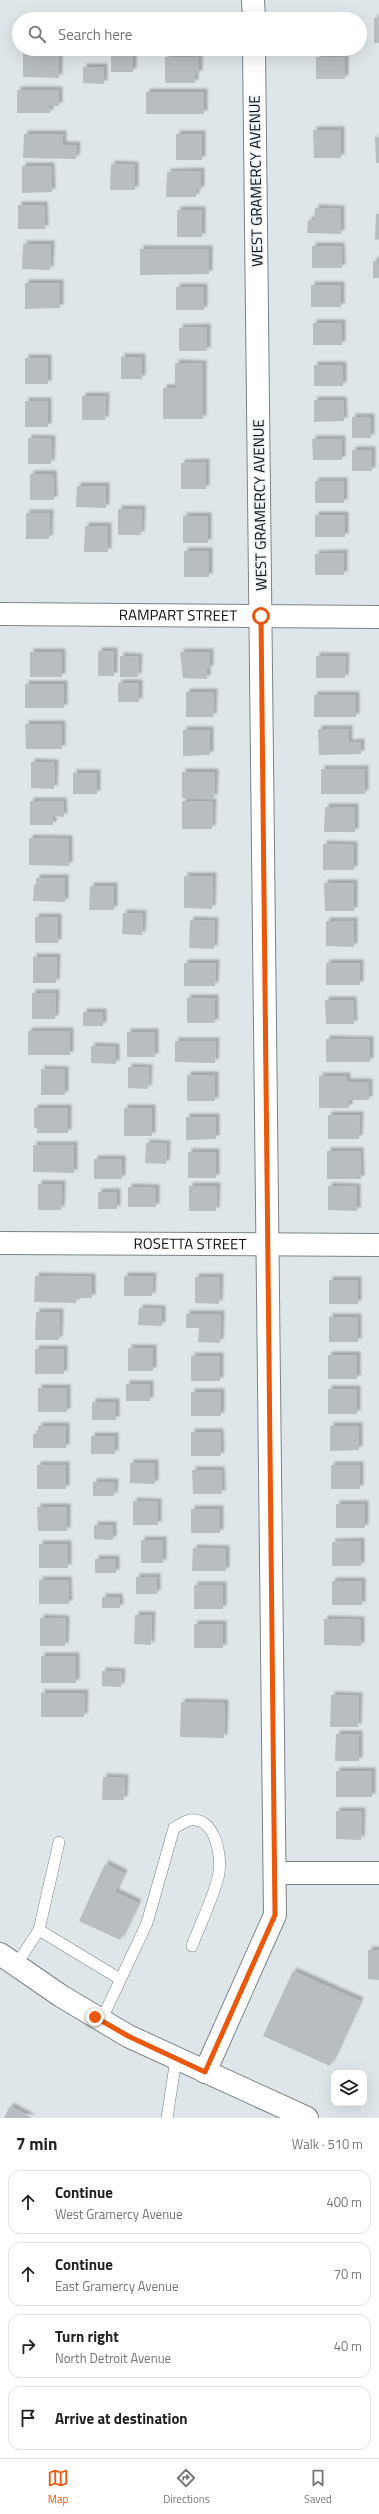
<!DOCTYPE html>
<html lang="en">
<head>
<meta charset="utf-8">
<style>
	:root { --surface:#fff; --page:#f6f6f6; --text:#222; --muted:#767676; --line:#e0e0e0; --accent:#ea580c }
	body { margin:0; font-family:"Titillium Web",sans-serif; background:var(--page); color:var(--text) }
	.controls { position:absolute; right:12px; bottom:12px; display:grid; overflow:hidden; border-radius:8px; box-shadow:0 4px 16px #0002 }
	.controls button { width:36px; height:36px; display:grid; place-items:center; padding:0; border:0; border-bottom:1px solid var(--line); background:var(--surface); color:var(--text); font:20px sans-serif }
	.stop { position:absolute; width:12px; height:12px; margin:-9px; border:3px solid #ea580c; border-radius:50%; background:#fff }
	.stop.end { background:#ea580c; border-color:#fff; box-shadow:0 1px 4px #0008 }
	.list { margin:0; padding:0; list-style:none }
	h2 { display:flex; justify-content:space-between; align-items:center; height:52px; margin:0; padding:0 16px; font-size:17px }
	h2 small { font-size:13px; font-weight:400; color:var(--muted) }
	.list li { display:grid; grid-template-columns:26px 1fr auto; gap:12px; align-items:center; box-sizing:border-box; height:64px; margin:0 8px 8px; padding:0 8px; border:1px solid var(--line); border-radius:12px }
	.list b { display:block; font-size:15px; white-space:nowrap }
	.list p { margin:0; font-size:13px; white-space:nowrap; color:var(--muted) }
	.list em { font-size:13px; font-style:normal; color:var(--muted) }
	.icon { flex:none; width:22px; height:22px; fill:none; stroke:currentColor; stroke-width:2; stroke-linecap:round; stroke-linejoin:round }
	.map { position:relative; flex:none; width:379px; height:2118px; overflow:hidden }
	.search { position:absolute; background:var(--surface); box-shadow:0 4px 16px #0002; left:12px; right:12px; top:12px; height:44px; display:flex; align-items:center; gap:10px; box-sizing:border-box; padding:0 14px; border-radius:22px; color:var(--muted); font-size:15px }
	.sheet { height:340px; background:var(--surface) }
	nav { display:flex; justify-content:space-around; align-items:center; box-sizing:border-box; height:56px; border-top:1px solid var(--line); background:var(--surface); font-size:11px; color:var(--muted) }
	nav a { display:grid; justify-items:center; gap:2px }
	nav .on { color:var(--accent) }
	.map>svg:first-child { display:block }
	.building { fill:#b7bdc1; filter:url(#shadow) }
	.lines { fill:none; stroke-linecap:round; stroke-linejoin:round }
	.service-casing { stroke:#7d8387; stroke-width:12 }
	.minor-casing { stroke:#7d8387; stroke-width:24 }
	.primary-casing { stroke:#7d8387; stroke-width:24 }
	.service { stroke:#fff; stroke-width:11 }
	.minor { stroke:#fff; stroke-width:22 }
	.primary { stroke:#fff; stroke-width:22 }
	.route { stroke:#ea580c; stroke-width:5 }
	.labels { text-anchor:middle; stroke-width:3; stroke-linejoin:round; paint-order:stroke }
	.street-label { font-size:15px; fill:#0e1012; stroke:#ecf3f7 }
</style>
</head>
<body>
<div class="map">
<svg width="379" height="2118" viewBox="0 0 379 2118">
	<defs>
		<filter id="shadow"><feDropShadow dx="3.5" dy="-3.5" stdDeviation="1" flood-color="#0004"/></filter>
	</defs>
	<rect width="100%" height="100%" fill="#dfe6ea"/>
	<g class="building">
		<rect x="374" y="18" width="5" height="25"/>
		<path d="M111 49 133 50V72H111Z"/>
		<path d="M23 51H59V78L23 77Z"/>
		<path d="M165 57H199V74H195V83H165Z"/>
		<rect x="316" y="57" width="29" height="22"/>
		<path d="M83 67H104V84L83 83Z"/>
		<path d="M17 90H59V106H50V113H17Z"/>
		<rect x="146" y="92" width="58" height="22"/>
		<path d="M313 130H341V158H314Z"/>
		<path d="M24 134H63V145H77L76 159 23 158Z"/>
		<rect x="176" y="134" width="26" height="26"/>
		<path d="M375 137H379V163H376Z"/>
		<path d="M111 164 135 165V190H110Z"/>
		<path d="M22 166H51L52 192 22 193Z"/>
		<path d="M201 171V190H196V197H166L167 172Z"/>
		<path d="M18 205H44L45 229H18Z"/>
		<path d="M315 208 341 209V234L307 233 308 220H314Z"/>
		<rect x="177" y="210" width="25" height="27"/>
		<path d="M376 214H379V240L375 239Z"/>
		<path d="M23 244H51L50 270 22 269Z"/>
		<path d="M312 246H341L342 268H312Z"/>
		<path d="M140 249H209V274L140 275Z"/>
		<rect x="373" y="261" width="6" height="17"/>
		<path d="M25 283H60V308L25 309Z"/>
		<rect x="311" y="285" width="30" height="22"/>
		<rect x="176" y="287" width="28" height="23"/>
		<rect x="313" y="323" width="29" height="22"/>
		<path d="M207 327V351H179V328Z"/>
		<rect x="121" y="357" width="21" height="22"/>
		<rect x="25" y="358" width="23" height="26"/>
		<path d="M175 363 203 364V419H163V388H175Z"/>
		<rect x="314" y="365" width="29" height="21"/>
		<path d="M82 396H106L105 420H82Z"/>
		<path d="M314 400H343L344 421 314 422Z"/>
		<rect x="25" y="401" width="23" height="26"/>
		<rect x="352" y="417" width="19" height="21"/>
		<path d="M28 438 52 439 51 464H28Z"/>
		<path d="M312 439H342V460H313Z"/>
		<rect x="352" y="450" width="20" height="21"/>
		<path d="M206 462V489H181V463Z"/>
		<path d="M30 474H53L54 500H30Z"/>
		<rect x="315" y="481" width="29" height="22"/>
		<path d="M77 486H106V508L76 507Z"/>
		<path d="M118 509H142L141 535H118Z"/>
		<path d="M26 513H50L49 539H26Z"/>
		<rect x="315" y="515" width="30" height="22"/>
		<rect x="183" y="516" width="25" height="27"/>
		<path d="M85 526H108V552H84Z"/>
		<rect x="184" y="551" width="25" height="26"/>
		<path d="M344 553V575H315V554Z"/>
		<rect x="98" y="651" width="16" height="25"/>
		<rect x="30" y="652" width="32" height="25"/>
		<path d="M180 652H210V669H207V679L183 678Z"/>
		<path d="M120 656 139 657 138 677H120Z"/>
		<path d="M316 656H346L345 678H316Z"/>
		<rect x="118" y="683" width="21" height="19"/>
		<rect x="25" y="684" width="39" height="24"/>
		<path d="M186 692H214L213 717H186Z"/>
		<rect x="314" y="695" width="42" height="22"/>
		<path d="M25 724H62V749H26Z"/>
		<path d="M318 729H349V743L361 742V754L319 755Z"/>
		<path d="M183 730H210V755L183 756Z"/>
		<path d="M31 762 55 763 54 789 31 788Z"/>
		<rect x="321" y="769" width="44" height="25"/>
		<path d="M182 772H215L214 798H182Z"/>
		<rect x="73" y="773" width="24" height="21"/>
		<path d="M30 801H63L64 817 53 816V825H30Z"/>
		<path d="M182 801 213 802 212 829H182Z"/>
		<path d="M325 807H355V832H324Z"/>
		<path d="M29 838 69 839V866L29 865Z"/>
		<path d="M323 844 354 845V870H323Z"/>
		<path d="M184 876H213L212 909 184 908Z"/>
		<path d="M36 878H65V902L33 901 34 885H36Z"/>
		<path d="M324 883H354V911H325Z"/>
		<path d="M90 886H114V910H89Z"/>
		<path d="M123 913 143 914 142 935 122 934Z"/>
		<rect x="35" y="917" width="23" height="26"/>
		<path d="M190 920 215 921 214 949 189 948Z"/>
		<path d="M326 921H354V947L326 946Z"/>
		<path d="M33 957H57L56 983H33Z"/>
		<path d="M184 963H216L215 986H184Z"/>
		<rect x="326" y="963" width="34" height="22"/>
		<path d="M32 993H56L55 1019H32Z"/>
		<rect x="187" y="998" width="28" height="25"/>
		<path d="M325 1000H353L354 1024H326Z"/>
		<rect x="83" y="1012" width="20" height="14"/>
		<rect x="28" y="1031" width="42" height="24"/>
		<rect x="127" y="1032" width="28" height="25"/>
		<path d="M326 1039 370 1040V1062H326Z"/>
		<path d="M175 1041H216L215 1063 175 1062Z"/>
		<path d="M91 1046 116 1047V1064L91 1063Z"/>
		<path d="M128 1067 149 1068 148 1089 128 1088Z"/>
		<path d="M41 1069 65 1070V1095H41Z"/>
		<rect x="187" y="1075" width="28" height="26"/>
		<path d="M319 1076H347V1082H369V1100H349V1108H319Z"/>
		<path d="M34 1108H68V1133H37V1128H34Z"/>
		<rect x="124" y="1108" width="28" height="28"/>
		<path d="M328 1115H360L359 1139H328Z"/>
		<path d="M186 1117H216V1139L186 1140Z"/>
		<path d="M146 1143 167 1144 166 1164 145 1163Z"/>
		<path d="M33 1145H74V1173L33 1172Z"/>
		<path d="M327 1151H360L361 1179H327Z"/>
		<rect x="188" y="1152" width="28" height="26"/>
		<rect x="94" y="1159" width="28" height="20"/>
		<path d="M38 1184H62L61 1210H38Z"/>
		<path d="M189 1186H217L216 1211H189Z"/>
		<path d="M328 1186 357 1187V1211L328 1210Z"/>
		<path d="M128 1187 156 1188V1207H128Z"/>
		<rect x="98" y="1192" width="19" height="17"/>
		<path d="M35 1276 92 1277V1298H77L76 1303 34 1302Z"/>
		<path d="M124 1276H153L152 1296H124Z"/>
		<path d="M195 1277H220L219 1304 195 1303Z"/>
		<rect x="329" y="1280" width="29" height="24"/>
		<path d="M139 1308 162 1309V1326L138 1325Z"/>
		<path d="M36 1312H60L59 1340H35Z"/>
		<path d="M186 1314H221L220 1343 198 1342 199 1328H186Z"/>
		<rect x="329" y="1317" width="29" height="25"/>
		<rect x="128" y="1348" width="25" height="23"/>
		<rect x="35" y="1349" width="29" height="25"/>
		<rect x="328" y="1355" width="29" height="24"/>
		<rect x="191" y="1356" width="29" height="25"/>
		<rect x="126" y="1384" width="24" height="17"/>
		<rect x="38" y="1388" width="29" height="24"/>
		<rect x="328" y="1389" width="29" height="25"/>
		<rect x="191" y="1392" width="30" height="24"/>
		<rect x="92" y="1402" width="24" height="18"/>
		<path d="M38 1426H66V1448H33V1434H38Z"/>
		<path d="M330 1426H359V1450L330 1451Z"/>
		<path d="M191 1432H220L221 1456H191Z"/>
		<rect x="91" y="1436" width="24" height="18"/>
		<path d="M130 1463H155V1484L130 1483Z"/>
		<rect x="37" y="1465" width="29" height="24"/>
		<rect x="331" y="1465" width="29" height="24"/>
		<path d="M192 1470H221L222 1494H193Z"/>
		<path d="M93 1482H115L114 1496H93Z"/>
		<path d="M133 1501 158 1502V1525H133Z"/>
		<rect x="336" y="1504" width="29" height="24"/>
		<path d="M37 1507H67V1531H38Z"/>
		<rect x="191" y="1509" width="29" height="24"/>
		<path d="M94 1525H113V1540L94 1539Z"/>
		<rect x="141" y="1540" width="22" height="23"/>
		<path d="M361 1541V1566H332V1542Z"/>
		<rect x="39" y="1544" width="29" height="24"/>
		<path d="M193 1548 226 1549V1571H192Z"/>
		<rect x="95" y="1559" width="21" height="14"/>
		<rect x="136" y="1577" width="21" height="17"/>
		<path d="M39 1580H68L69 1604H39Z"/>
		<rect x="332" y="1581" width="30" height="24"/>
		<rect x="194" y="1585" width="29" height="24"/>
		<path d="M102 1597H119L120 1608H102Z"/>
		<path d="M135 1615H152L151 1645 134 1644Z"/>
		<path d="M40 1618 66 1619 65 1646H40Z"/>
		<path d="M324 1619 361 1620V1646L324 1645Z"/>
		<rect x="194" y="1624" width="29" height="24"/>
		<rect x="41" y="1656" width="35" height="27"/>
		<path d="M102 1671 122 1672 121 1687 102 1686Z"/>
		<path d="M41 1693H85L84 1717H41Z"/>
		<path d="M331 1695 359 1696 358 1727H330Z"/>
		<path d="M181 1702 225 1703 224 1738 180 1737Z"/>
		<path d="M336 1734H359V1761H335Z"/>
		<rect x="336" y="1771" width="36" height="26"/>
		<path d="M103 1777 125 1778 124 1800H102Z"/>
		<path d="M336 1811H362L361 1840 336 1839Z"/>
		<path d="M105 1864 124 1873 115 1892 138 1903 120 1940 79 1921Z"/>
		<path d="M368 1950H379V1980L368 1979Z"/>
		<path d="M293 1971 360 2001 330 2066 263 2036Z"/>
		<path d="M10 2106 32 2118H4Z"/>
	</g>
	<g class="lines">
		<g class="service-casing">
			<g id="service">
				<path d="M39 1930 59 1842"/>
				<path d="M16 1965 39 1930 120 1979"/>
				<path d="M101 2021 147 1923 174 1828C178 1826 185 1821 190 1820 215 1817 222 1855 219 1873 216 1892 199 1927 192 1946"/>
				<path d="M167 2118 176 2059"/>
			</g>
		</g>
		<g class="minor-casing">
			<g id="minor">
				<path d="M253 0 254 19"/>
				<path id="s1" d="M0 614 379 617"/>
				<path id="s2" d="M0 1243 379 1245"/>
				<path d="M276 1873H379"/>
				<path d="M205 2072 275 1915 254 49"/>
			</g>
		</g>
		<g class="primary-casing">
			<path id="primary" d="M0 1954 61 1996 128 2036 307 2118"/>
		</g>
		<use href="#service" class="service"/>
		<use href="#minor" class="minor"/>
		<use href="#primary" class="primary"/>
	</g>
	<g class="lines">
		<path class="route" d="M95 2017 128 2036 205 2072 275 1915 261 616"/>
	</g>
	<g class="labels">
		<g class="street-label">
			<text transform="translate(256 181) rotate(-91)" y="5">WEST GRAMERCY AVENUE</text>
			<text transform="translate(260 505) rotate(-91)" y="5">WEST GRAMERCY AVENUE</text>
			<text dy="5" stroke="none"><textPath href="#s1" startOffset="178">RAMPART STREET</textPath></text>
			<text dy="5" stroke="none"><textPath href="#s2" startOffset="190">ROSETTA STREET</textPath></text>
		</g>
	</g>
</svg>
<div class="controls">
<button><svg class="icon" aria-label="layers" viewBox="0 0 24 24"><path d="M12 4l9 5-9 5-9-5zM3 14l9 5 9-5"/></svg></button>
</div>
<div class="stop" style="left:261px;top:616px"></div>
<div class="stop end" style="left:95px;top:2017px"></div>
<div class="search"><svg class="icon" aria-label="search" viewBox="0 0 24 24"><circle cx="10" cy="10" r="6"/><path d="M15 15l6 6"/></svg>Search here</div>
</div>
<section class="sheet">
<h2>7 min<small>Walk · 510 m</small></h2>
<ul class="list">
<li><svg class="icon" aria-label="ahead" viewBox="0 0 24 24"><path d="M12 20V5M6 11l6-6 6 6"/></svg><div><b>Continue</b><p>West Gramercy Avenue</p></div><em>400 m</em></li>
<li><svg class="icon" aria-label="ahead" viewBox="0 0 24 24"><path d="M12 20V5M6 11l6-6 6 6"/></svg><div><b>Continue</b><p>East Gramercy Avenue</p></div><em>70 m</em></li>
<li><svg class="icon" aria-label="right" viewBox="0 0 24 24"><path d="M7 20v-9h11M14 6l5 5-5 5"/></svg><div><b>Turn right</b><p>North Detroit Avenue</p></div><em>40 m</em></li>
<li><svg class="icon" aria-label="arrive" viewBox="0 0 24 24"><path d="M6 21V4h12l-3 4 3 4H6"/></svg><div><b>Arrive at destination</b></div></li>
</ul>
</section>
<nav>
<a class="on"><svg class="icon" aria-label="map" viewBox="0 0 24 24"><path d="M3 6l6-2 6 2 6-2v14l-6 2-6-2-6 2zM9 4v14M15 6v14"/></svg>Map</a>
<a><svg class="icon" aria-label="directions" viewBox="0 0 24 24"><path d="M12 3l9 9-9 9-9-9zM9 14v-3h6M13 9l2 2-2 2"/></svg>Directions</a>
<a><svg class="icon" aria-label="saved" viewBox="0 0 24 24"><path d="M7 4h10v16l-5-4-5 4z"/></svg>Saved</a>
</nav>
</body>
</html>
